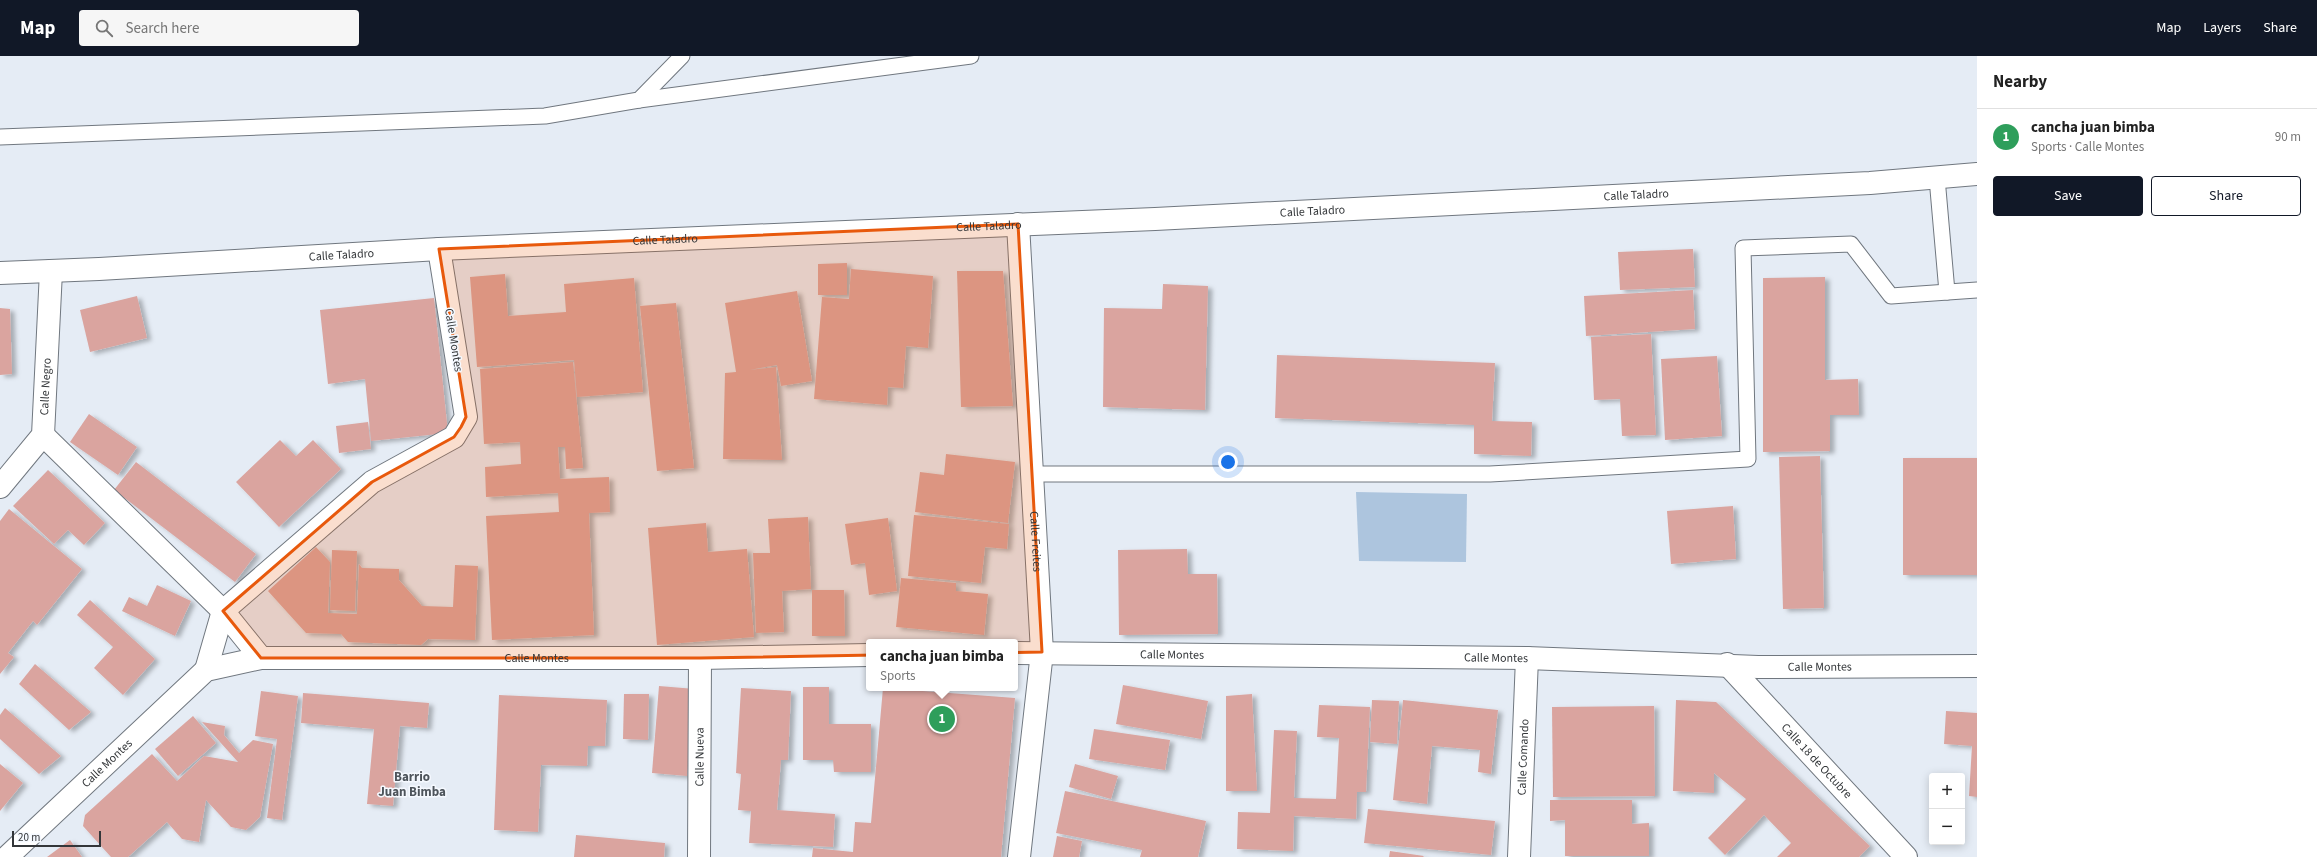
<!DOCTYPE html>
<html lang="en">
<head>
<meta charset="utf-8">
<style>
	:root { --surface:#fff; --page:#f6f6f6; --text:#222; --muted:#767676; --line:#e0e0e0; --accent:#111827 }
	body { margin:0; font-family:"Source Sans 3",sans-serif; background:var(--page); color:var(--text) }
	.controls { position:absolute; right:12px; bottom:12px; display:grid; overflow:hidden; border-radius:4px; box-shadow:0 2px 10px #0003 }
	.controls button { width:36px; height:36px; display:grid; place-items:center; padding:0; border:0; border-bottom:1px solid var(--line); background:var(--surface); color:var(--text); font:20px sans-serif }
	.scale { position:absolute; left:12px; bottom:10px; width:89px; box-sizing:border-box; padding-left:4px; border:2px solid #333639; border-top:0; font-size:11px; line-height:14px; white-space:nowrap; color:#333639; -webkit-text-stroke:3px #f5f9ff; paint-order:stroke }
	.you { position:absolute; left:1228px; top:406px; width:14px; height:14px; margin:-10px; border:3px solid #fff; border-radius:50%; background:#1a73e8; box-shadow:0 0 0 6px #1a73e833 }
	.badge { display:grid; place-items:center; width:26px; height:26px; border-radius:50%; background:var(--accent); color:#fff; font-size:13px; font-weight:700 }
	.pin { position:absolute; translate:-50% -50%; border:2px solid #fff; box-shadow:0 1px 4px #0006 }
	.popup { position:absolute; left:866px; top:583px; width:152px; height:52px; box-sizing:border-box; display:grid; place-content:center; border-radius:4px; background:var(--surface); filter:drop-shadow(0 1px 3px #0005); font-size:13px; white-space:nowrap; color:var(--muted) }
	.popup b { font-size:15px; color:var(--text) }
	.popup::after { content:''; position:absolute; left:50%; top:100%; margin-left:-8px; border:8px solid transparent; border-top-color:var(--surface) }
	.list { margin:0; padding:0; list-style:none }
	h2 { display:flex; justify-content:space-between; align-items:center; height:52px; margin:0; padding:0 16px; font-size:17px }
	h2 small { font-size:13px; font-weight:400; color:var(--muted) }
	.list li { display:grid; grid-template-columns:26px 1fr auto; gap:12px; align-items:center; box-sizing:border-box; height:56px; padding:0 16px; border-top:1px solid var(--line) }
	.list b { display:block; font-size:15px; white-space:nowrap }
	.list p { margin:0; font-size:13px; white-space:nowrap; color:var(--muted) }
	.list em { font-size:13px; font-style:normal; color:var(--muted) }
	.actions { display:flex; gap:8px; padding:12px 16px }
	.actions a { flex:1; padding:9px 0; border:1px solid var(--accent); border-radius:4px; text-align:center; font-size:14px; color:var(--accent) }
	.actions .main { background:var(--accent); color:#fff }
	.icon { flex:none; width:22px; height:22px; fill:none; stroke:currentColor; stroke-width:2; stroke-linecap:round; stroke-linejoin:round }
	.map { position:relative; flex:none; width:1977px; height:801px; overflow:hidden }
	header { display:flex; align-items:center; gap:24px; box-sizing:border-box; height:56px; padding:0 20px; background:var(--accent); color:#fff }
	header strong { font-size:19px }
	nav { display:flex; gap:22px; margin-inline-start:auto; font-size:14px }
	.search { width:280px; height:36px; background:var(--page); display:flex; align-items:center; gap:10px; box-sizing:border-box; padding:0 14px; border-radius:4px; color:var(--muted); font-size:15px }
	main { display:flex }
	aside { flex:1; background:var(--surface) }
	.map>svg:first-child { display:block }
	.green { fill:#adc5de }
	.building { fill:#daa49f; filter:url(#shadow) }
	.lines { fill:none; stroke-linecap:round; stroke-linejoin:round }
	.service-casing { stroke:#70777f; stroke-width:17 }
	.minor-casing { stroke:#70777f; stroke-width:24 }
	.service { stroke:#fff; stroke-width:15 }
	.minor { stroke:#fff; stroke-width:22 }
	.marked { fill:#e8590c; fill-opacity:0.2; stroke:#e8590c; stroke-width:3; stroke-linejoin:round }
	.labels { text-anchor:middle; stroke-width:3; stroke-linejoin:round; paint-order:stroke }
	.street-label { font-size:12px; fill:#333639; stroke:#f5f9ff }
	.neighbourhood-label { font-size:13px; font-weight:bold; fill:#4d545b; stroke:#f5f9ff }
</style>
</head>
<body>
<header>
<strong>Map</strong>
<div class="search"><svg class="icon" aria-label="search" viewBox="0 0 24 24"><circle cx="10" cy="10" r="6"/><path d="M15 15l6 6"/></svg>Search here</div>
<nav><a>Map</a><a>Layers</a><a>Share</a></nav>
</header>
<main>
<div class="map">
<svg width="1977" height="801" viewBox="0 0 1977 801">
	<defs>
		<filter id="shadow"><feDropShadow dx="4.5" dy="2.5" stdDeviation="2" flood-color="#0004"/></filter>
	</defs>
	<rect width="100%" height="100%" fill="#e5ecf5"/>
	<path class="green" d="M1356 436 1467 438 1466 506 1359 505Z"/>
	<g class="building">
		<path d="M1693 193 1695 231 1620 234 1618 196Z"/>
		<path d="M847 207V239H818V208Z"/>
		<path d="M851 213 933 220 928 292 906 290 903 332 888 331 887 349 814 343 822 241 849 243Z"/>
		<path d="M957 215H1003L1013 350 961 351Z"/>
		<path d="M505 218 508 260 566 256 564 228 634 222 643 336 577 341 574 304 477 311 470 221Z"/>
		<path d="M1825 221V324L1858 323 1859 359H1830V395L1763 396V222Z"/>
		<path d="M1163 228 1208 230 1205 354 1103 351 1104 252 1162 253Z"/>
		<path d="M1693 234 1695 273 1586 280 1584 240Z"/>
		<path d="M797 235 812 325 781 330 777 309 749 314 776 311 782 404 723 403 725 317 736 316 725 247Z"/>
		<path d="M137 240 147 282 90 296 80 254Z"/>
		<path d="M434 242 448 377 371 385 365 323 328 328 320 254Z"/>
		<path d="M676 247 694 412 657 415 640 250Z"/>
		<path d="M0 252 10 253 12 318 0 319Z"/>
		<path d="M1651 278 1656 379 1622 380 1620 343 1594 344 1591 281Z"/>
		<path d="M1277 299 1495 307 1492 365 1532 366 1531 400 1474 398V369L1275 362Z"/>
		<path d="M1717 300 1722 380 1665 384 1661 303Z"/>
		<path d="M573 306 583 412 566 413 565 391H558L560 423 609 421 610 456 589 457 594 579 492 584 486 460 559 456 558 437 486 441 485 411 521 408 520 386 484 388 480 313Z"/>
		<path d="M89 358 137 391 118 419 70 386Z"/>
		<path d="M368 366 371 393 339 397 336 370Z"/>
		<path d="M280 384 296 400 313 384 341 413 279 471 236 426Z"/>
		<path d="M946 398 1015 406 1008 467 915 456 920 416 944 419Z"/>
		<path d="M1820 400 1824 552 1783 553 1779 401Z"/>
		<rect x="1903" y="402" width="74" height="117"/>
		<path d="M136 406 256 498 235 526 114 434Z"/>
		<path d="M48 414 105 467 84 489 68 474 54 488 13 450Z"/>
		<path d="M1733 450 1736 503 1671 508 1667 455Z"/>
		<path d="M9 453 82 513 37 569 33 565 8 597 14 601 0 618V465Z"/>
		<path d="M914 459 1009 468 1007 493 985 491 981 527 908 520Z"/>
		<path d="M808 461 811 533 782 535 784 576 756 577 753 497H770L768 463Z"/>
		<path d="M888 462 897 535 869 539 865 507 851 509 845 468Z"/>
		<path d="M706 467 708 496 747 493 754 581 657 589 648 472Z"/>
		<path d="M316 491 330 506 328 557 357 558 359 508 362 512 399 513V524L422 550 453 551 455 509 478 510 475 584 428 583 421 589 348 586 341 578 306 577 268 535Z"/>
		<path d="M1187 493 1188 518H1217L1218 578 1119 579 1118 494Z"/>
		<path d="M332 494 357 495 355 555 330 554Z"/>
		<path d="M901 522 956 527V535L988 538 984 579 896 571Z"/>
		<path d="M157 529 191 545 175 580 122 555 129 541 147 550Z"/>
		<path d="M812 534H844L845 580H812Z"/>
		<path d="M90 544 155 603 123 639 94 612 113 591 77 559Z"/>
		<path d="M35 608 91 656 69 674 19 628Z"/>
		<path d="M1123 629 1208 645 1201 683 1116 668Z"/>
		<path d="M659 630 695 633 687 720 652 717Z"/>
		<path d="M803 631H829V668H871V716H834L833 704H803Z"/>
		<path d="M741 632 791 635 788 704H781L777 754 835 758 833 791 749 787 751 755 738 754 741 718 736 717Z"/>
		<path d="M883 632 1015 642 1001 801H812L813 792 853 796 855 766 871 767Z"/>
		<path d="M261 635 298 640 282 764 267 762 277 683 255 680Z"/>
		<path d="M303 637 429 647 427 672 400 670 393 750 367 748 374 673 301 667Z"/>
		<path d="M624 638H649L648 684 623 683Z"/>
		<path d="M1252 638 1257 735H1226V640Z"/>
		<path d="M499 639 607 644 605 690H588L587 710 541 709 538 776 494 774Z"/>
		<path d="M1372 644 1399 645 1397 688 1370 686Z"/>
		<path d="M1403 644 1498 654 1491 718 1478 716 1480 694 1432 690 1427 748 1393 744Z"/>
		<path d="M1676 644 1716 646 1870 790 1859 801H1777L1791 787 1764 759 1725 799 1708 782 1746 743 1714 717V737L1673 735Z"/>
		<path d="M1319 649 1370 651 1366 736H1357L1356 763 1294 760 1293 795 1237 793 1238 756 1270 757 1274 674 1297 675 1294 742 1336 743 1339 682 1317 681Z"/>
		<path d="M1654 650 1655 740 1553 741 1552 651Z"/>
		<path d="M5 652 61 700 39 718 0 683V659Z"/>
		<path d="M1946 655 1977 657V741L1969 740 1972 690 1944 688Z"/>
		<path d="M193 660 216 687 178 720 155 693Z"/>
		<path d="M202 666 225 670 224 679 239 697 253 684 273 688 260 761 246 774 231 771 206 744 199 786 182 783 167 766 128 801H111L83 770 85 759 152 698 177 725 204 700 238 706Z"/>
		<path d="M1094 673 1170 684 1165 714 1089 703Z"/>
		<path d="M0 708 23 727 0 755Z"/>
		<path d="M1075 708 1118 720 1111 743 1069 731Z"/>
		<path d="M1065 735 1206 765 1198 801H1140L1142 794 1056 777Z"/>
		<path d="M1550 744H1632V768L1649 767V800H1565V764L1550 765Z"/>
		<path d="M1368 753 1495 765 1491 799 1364 787Z"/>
		<path d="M576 779 665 787 664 801H574Z"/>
		<path d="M1057 780 1082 785 1079 801H1053Z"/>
		<path d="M70 784 82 801H47Z"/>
		<path d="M1390 795 1424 800 1423 801H1389Z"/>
	</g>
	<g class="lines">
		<g class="service-casing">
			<g id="service">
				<path d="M639 44 971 0"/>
				<path d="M0 81 545 60 639 44 682 0"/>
				<path d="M1937 122 1947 236"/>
				<path d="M1032 418H1490L1748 403 1743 192 1851 188 1891 240 1977 234"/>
			</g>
		</g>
		<g class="minor-casing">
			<g id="minor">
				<path id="s1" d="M1018 168 1042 596 1019 801"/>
				<path id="s2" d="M0 217 99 213 439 193 1155 163 1870 127 1977 118"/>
				<path d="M43 379 223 555 261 602"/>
				<path id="s3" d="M0 431 43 379 51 215"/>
				<path id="s4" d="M1015 597 1527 602 1758 611 1977 610"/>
				<path id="s5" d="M1727 608 1906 801"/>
				<path d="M206 614 223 555 372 426 454 381 466 361 439 193"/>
				<path id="s6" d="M7 801 206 614 261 602H700L869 599"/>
				<path id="s7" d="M699 801 700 602"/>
				<path id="s8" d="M1519 801 1527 602"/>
			</g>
		</g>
		<use href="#service" class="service"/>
		<use href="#minor" class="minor"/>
	</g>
	<path class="marked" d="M1018 168 1042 596 700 602H261L223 555 372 426 454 381 461 371 466 361 439 193Z"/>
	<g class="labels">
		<g class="street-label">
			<text dy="4" stroke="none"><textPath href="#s2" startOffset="1638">Calle Taladro</textPath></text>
			<text dy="4" stroke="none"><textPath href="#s2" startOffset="1314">Calle Taladro</textPath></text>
			<text dy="4" stroke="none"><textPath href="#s2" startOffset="990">Calle Taladro</textPath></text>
			<text dy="4" stroke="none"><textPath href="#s2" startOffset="666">Calle Taladro</textPath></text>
			<text dy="4" stroke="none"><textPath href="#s2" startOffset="342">Calle Taladro</textPath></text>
			<text transform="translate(454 284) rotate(81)" y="4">Calle Montes</text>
			<text dy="4" stroke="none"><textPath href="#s3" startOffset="116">Calle Negro</textPath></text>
			<text dy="4" stroke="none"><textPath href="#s1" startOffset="318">Calle Freites</textPath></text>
			<text dy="4" stroke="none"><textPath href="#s4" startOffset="157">Calle Montes</textPath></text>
			<text dy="4" stroke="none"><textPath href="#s6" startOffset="605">Calle Montes</textPath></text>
			<text dy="4" stroke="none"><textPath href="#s4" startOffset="481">Calle Montes</textPath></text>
			<text dy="4" stroke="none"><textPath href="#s4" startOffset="805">Calle Montes</textPath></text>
			<text dy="4" stroke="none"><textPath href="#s7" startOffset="100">Calle Nueva</textPath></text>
			<text dy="4" stroke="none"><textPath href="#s8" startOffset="100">Calle Comando</textPath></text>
			<text dy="4" stroke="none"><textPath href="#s5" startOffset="132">Calle 18 de Octubre</textPath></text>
			<text dy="4" stroke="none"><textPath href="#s6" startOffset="137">Calle Montes</textPath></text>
		</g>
		<g class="neighbourhood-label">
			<text x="412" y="725">Barrio<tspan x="412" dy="15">Juan Bimba</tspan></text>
		</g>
	</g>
</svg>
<div class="controls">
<button>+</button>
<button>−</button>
</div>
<div class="scale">20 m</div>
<div class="you"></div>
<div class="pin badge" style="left:942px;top:663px;background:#2e9e5b">1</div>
<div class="popup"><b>cancha juan bimba</b>Sports</div>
</div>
<aside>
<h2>Nearby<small></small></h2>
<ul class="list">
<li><span class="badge" style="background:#2e9e5b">1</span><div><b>cancha juan bimba</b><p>Sports · Calle Montes</p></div><em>90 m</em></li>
</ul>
<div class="actions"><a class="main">Save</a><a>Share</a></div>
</aside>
</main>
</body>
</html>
